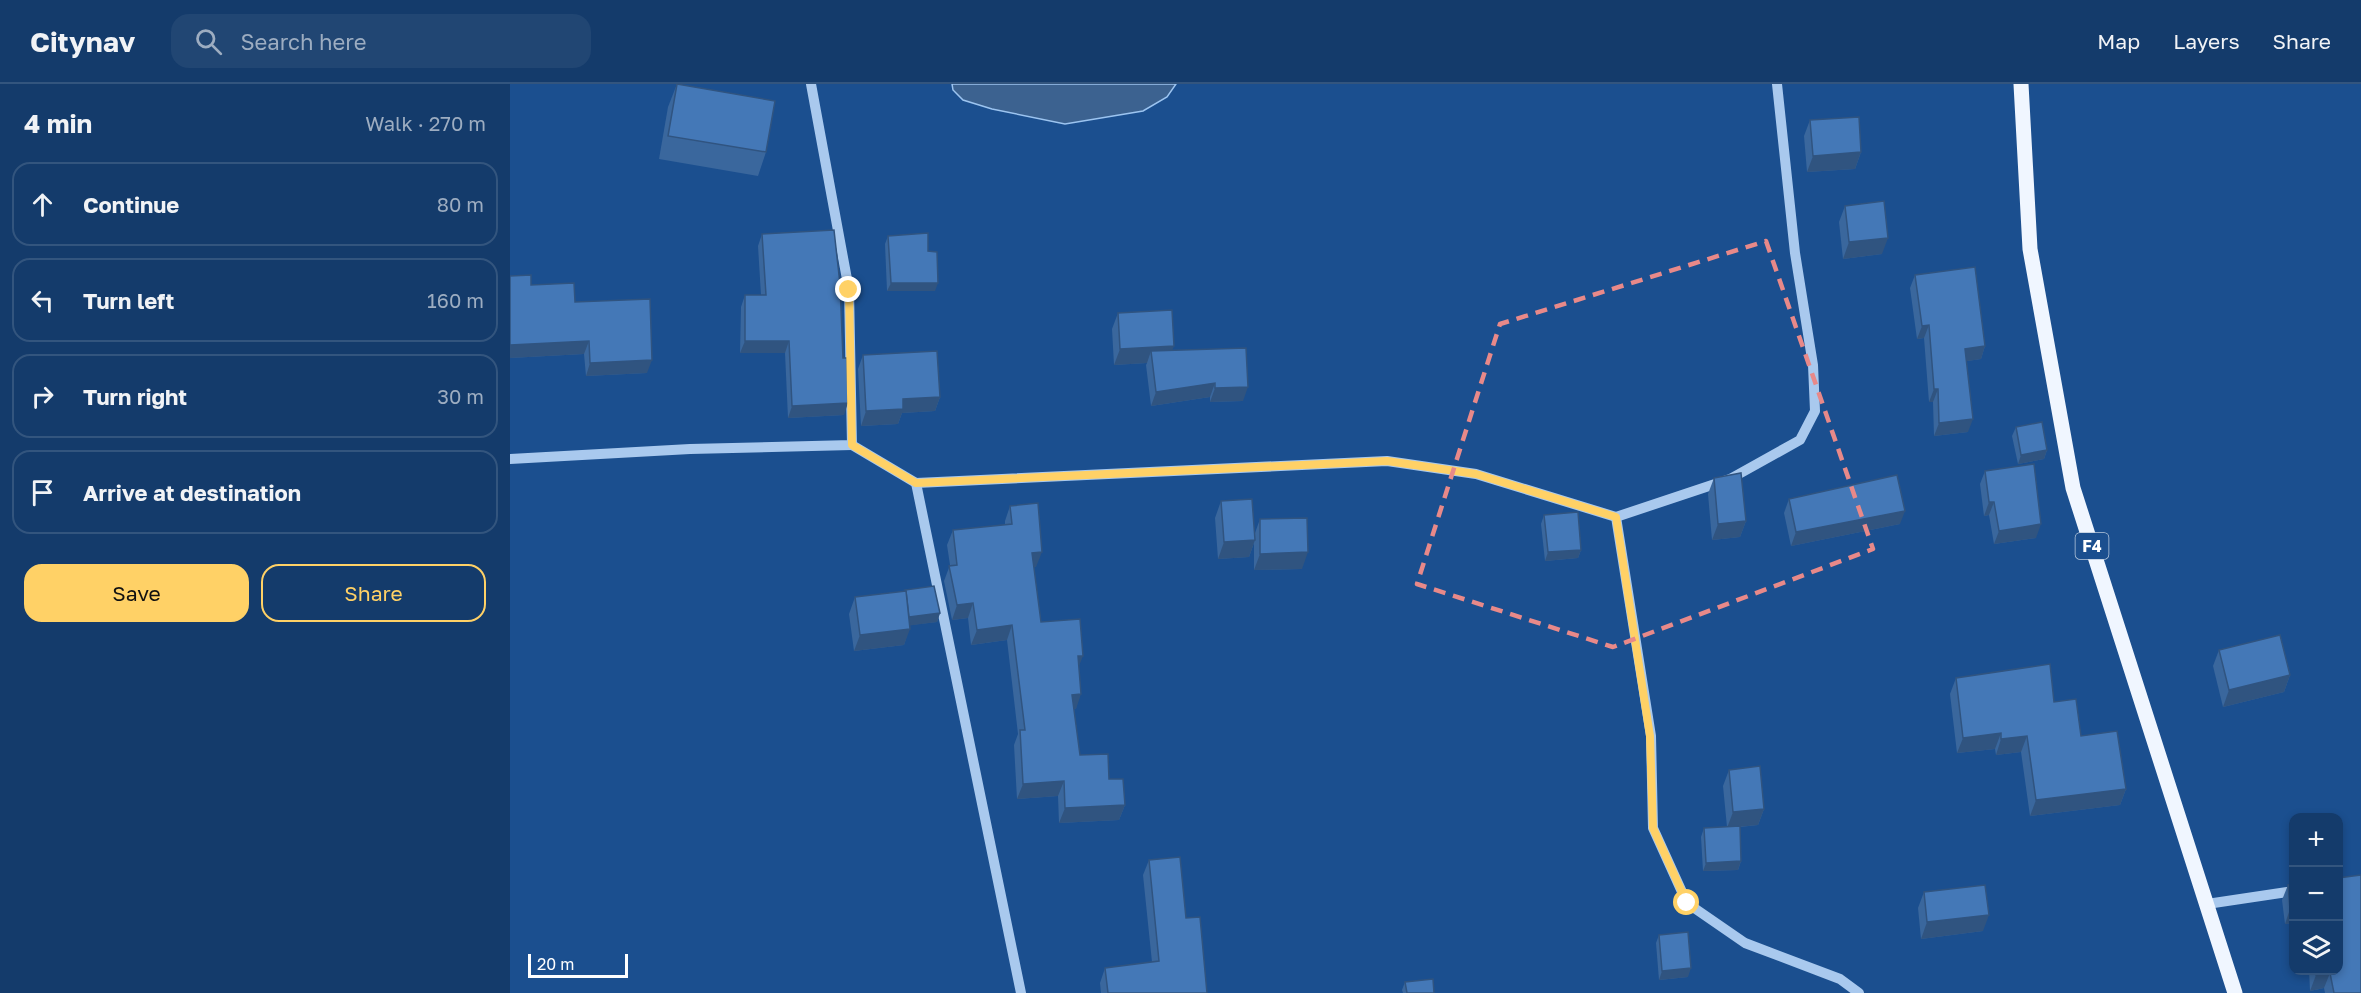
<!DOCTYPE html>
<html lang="en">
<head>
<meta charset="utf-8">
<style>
	:root { --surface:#143b6b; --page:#214673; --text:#f1f3f6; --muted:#9dadc1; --line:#33557e; --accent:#ffd166 }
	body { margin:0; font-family:"Golos Text",sans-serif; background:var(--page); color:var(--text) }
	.controls { position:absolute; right:18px; bottom:18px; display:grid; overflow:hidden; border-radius:12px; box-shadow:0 3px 9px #0003 }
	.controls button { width:54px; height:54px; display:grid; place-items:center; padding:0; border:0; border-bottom:2px solid var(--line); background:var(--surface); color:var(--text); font:30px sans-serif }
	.scale { position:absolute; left:18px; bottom:15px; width:100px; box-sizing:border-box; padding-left:6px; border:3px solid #fff; border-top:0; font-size:16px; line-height:21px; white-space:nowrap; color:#fff; -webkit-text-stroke:4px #1b4f8f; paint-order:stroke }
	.stop { position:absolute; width:18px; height:18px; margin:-14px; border:4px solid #ffd166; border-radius:50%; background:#fff }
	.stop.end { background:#ffd166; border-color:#fff; box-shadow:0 2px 6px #0008 }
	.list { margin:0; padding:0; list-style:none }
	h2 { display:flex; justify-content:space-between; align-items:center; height:78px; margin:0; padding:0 24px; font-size:26px }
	h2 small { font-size:20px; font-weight:400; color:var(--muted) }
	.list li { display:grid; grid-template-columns:39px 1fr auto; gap:18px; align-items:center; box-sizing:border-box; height:84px; margin:0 12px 12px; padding:0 12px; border:2px solid var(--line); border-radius:18px }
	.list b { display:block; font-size:22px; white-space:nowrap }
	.list em { font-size:20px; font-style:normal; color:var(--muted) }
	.actions { display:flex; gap:12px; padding:18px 24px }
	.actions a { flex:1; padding:14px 0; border:2px solid var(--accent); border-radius:18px; text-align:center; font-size:21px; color:var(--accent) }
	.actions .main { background:var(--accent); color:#111 }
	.icon { flex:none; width:33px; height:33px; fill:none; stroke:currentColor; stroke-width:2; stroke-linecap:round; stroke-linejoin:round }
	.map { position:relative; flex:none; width:1851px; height:909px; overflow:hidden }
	header { display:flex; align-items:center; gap:36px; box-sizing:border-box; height:84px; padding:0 30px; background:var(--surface); border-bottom:2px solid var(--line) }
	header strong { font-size:28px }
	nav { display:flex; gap:33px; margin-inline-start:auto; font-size:21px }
	.search { width:420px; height:54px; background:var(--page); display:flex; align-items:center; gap:15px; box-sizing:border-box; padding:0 21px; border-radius:18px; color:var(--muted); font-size:22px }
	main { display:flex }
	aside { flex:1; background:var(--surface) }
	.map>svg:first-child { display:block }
	.water { fill:#3c6290; stroke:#9cc4f0; stroke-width:1.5 }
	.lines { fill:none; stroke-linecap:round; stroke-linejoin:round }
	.minor { stroke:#a9c9ee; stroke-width:10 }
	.major { stroke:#f0f6ff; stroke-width:15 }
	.wall { fill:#3a679d }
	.shaded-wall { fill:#305480 }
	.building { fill:#4478b7; stroke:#305480; stroke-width:1.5 }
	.route { stroke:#ffd166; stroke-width:8 }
	.marked { fill:none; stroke:#e88989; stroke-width:4.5; stroke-dasharray:12 8; stroke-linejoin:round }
	.labels { text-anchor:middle; stroke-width:6; stroke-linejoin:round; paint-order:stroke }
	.shield { fill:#1b4f8f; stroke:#bbcadd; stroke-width:1.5 }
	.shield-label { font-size:16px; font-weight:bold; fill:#fff }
</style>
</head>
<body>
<header>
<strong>Citynav</strong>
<div class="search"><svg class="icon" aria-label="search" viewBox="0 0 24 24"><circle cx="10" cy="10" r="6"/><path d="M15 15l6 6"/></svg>Search here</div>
<nav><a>Map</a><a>Layers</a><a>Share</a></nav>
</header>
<main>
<aside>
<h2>4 min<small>Walk · 270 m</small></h2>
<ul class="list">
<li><svg class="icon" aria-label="ahead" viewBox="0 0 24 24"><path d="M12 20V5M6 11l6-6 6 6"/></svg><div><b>Continue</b></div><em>80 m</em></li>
<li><svg class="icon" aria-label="left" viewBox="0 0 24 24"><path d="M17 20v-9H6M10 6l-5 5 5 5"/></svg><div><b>Turn left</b></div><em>160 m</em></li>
<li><svg class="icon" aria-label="right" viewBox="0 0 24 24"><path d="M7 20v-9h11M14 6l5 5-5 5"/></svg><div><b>Turn right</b></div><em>30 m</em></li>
<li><svg class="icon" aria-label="arrive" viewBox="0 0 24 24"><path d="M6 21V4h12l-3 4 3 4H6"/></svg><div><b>Arrive at destination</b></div></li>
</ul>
<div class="actions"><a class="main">Save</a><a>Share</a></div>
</aside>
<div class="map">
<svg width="1851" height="909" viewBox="0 0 1851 909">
	<rect width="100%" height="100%" fill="#1b4f8f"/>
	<path class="water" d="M442 0H666L657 13 633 27 555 40 482 25 453 16 443 6Z"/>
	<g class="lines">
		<g class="minor">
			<path d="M1267 0 1285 169 1303 281 1305 327 1290 356 1220 395 1106 433 1141 652 1143 744 1177 819 1235 859 1330 895 1349 909"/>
			<path d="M342 361 406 399 877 377 966 390 1106 433"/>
			<path d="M0 375 180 365 342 361 339 206 301 0"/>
			<path d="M406 399 511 909"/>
			<path d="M1697 820 1784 807"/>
		</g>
		<path class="major" d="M1511 0 1520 165 1563 404 1725 909"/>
	</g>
	<g class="wall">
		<path d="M167 0 256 68 248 92 149 75 158 23Z"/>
		<path d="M1300 36 1351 68 1345 85 1297 88 1294 52Z"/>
		<path d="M1335 122 1372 170 1333 175 1329 138Z"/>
		<path d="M252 150 334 331 278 334 275 269H230L231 223 235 211H251L248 162Z"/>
		<path d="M378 152 418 167 425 207H377L375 160Z"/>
		<path d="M1405 191 1475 262 1471 275 1457 277 1458 348 1424 352 1423 318H1419L1414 254 1407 255 1400 204Z"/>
		<path d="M0 192 65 218 137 289 76 292 74 270 0 274Z"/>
		<path d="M608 229 662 267 733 317 700 318V313L641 322 636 281 637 279 604 281 602 245Z"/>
		<path d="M353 271 430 313 425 327 392 329 388 340 351 342 348 285Z"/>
		<path d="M1506 343 1537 366 1534 375 1508 380 1502 352Z"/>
		<path d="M1475 387 1526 454 1484 460 1479 431 1474 432 1470 400Z"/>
		<path d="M1204 394 1236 437 1230 453 1202 456 1198 410Z"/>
		<path d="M1279 415 1390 440 1281 462 1274 429Z"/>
		<path d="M711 417 745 449 750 435 792 485 744 486V459L739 473 708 475 705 434Z"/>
		<path d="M500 422 526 483H524L531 538 569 582 566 625H564L570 671 599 695 615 721 609 736 549 739 548 712 507 715 504 661 508 650 497 556 461 561 458 534 442 536 434 497 440 481 437 461 443 446 495 441V437Z"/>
		<path d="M1034 431 1071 466 1068 474 1035 477 1031 440Z"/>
		<path d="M345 513 430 529 427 538 400 541 394 561 344 567 339 530Z"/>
		<path d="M1709 566 1780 591 1774 608 1713 623 1703 582Z"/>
		<path d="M1446 594 1544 618 1571 652 1616 705 1610 721 1520 732 1511 668 1486 671 1485 665 1447 669 1440 610Z"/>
		<path d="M1219 686 1254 725 1248 741 1230 743 1231 777 1228 786 1193 787 1191 753 1194 744 1217 743 1213 702Z"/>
		<path d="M639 776 676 834 697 909H591L590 899 595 884 642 878 633 791Z"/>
		<path d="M1784 800V839L1775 840 1772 816 1778 801Z"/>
		<path d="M1414 808 1473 847 1411 855 1408 824Z"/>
		<path d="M1149 851 1178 893 1149 896 1146 859Z"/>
		<path d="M1799 886H1828L1851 909H1815L1814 904 1800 907Z"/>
		<path d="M895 898 924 909H893L892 906Z"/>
	</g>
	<g class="shaded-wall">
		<path d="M1351 68 1345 85 1297 88 1303 72Z"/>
		<path d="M1378 154 1372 170 1333 175 1339 158Z"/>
		<path d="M381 199H428L425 207H377Z"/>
		<path d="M1419 241 1414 254 1407 255 1412 242Z"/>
		<path d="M79 257 74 270 0 274V261Z"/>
		<path d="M235 257H279L275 269H230Z"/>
		<path d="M664 262 658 278 641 267 637 279 604 281 610 265Z"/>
		<path d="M1475 262 1471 275 1451 278 1455 265Z"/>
		<path d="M142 276 137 289 76 292 80 279Z"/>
		<path d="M705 299 700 313 641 322 646 308Z"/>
		<path d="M738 303 733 317 700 318 705 304Z"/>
		<path d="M1424 305H1428L1423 318H1419Z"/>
		<path d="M430 313 425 327 392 329 388 340 351 342 356 327 393 315Z"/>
		<path d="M338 319 334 331 278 334 282 322Z"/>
		<path d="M1463 335 1458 348 1424 352 1429 339Z"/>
		<path d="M1537 366 1534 375 1508 380 1511 371Z"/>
		<path d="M1479 418H1484L1479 431 1474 432Z"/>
		<path d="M1395 427 1390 440 1281 462 1286 448Z"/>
		<path d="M1236 437 1230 453 1202 456 1208 440Z"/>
		<path d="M1531 440 1526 454 1484 460 1489 447Z"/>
		<path d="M745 456 739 473 708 475 714 458Z"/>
		<path d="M1071 466 1068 474 1035 477 1038 468Z"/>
		<path d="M532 468 526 483 516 484 522 469Z"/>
		<path d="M798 468 792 485 744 486 750 470Z"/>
		<path d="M463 519 458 534 442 536 447 521Z"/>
		<path d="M430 529 427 538 396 542 399 533Z"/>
		<path d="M502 541 497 556 461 561 467 546Z"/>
		<path d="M400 545 394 561 344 567 350 551Z"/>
		<path d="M568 572H573L567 587Z"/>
		<path d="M1780 591 1774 608 1713 623 1719 606Z"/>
		<path d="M571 610 566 625 556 626 562 611Z"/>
		<path d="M1491 649 1485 665 1447 669 1453 654Z"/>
		<path d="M1517 652 1511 668 1486 671 1491 655Z"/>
		<path d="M554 697 548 712 507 715 513 700Z"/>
		<path d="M1616 705 1610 721 1520 732 1526 716Z"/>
		<path d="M615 721 609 736 549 739 555 724Z"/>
		<path d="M1254 725 1248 741 1217 744 1223 728Z"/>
		<path d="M1231 777 1228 786 1193 787 1196 779Z"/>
		<path d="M1784 824V839L1775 840 1780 825Z"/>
		<path d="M1479 831 1473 847 1411 855 1417 838Z"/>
		<path d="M1181 884 1178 893 1149 896 1152 887Z"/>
		<path d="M1820 889 1814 904 1800 907 1806 891Z"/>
	</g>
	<g class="building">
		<path d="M167 0 265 17 256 68 158 52Z"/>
		<path d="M1349 33 1351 68 1303 72 1300 36Z"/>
		<path d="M1374 117 1378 154 1339 158 1335 122Z"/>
		<path d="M324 146 330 200 333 274H337L338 319 282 322 279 257H235V211H256L252 150Z"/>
		<path d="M418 149V167L427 168 428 199H381L378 152Z"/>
		<path d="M1465 183 1475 262 1455 265 1463 335 1429 339 1428 305H1424L1419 241 1412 242 1405 191Z"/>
		<path d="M21 191V201L64 199 65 218 140 215 142 276 80 279 79 257 0 261V192Z"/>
		<path d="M662 226 664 262 610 265 608 229Z"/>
		<path d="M736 264 738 303 705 304V299L646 308 641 267Z"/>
		<path d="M427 267 430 313 393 315V325L356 327 353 271Z"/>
		<path d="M1532 338 1537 366 1511 371 1506 343Z"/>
		<path d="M1524 380 1531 440 1489 447 1484 418H1479L1475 387Z"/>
		<path d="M1231 389 1236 437 1208 440 1204 394Z"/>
		<path d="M1387 391 1395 427 1286 448 1279 415Z"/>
		<path d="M742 415 745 456 714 458 711 417Z"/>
		<path d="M528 419 532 468 522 469 531 538 570 535 573 572H568L571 610 562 611 570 671 598 670 599 695H613L615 721 555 724 554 697 513 700 510 646H515L502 541 467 546 463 519 447 521 439 482 447 481 443 446 502 440 500 422Z"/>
		<path d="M1068 428 1071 466 1038 468 1034 431Z"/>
		<path d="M797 434 798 468 750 470V435Z"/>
		<path d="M424 502 430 529 399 533 396 507 395 506Z"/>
		<path d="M396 507 400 545 350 551 345 513Z"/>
		<path d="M1770 551 1780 591 1719 606 1709 566Z"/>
		<path d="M1540 580 1544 618 1566 615 1571 652 1607 647 1616 705 1526 716 1517 652 1491 655V649L1453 654 1446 594Z"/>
		<path d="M1250 682 1254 725 1223 728 1219 686Z"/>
		<path d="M1230 742 1231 777 1196 779 1194 744Z"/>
		<path d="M670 773 676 834 690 833 697 909H598L595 884 649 877 639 776Z"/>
		<path d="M1851 791V909H1824L1820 889 1806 891V886H1828V794Z"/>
		<path d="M1784 800V824L1780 825 1778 801Z"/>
		<path d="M1475 801 1479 831 1417 838 1414 808Z"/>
		<path d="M1178 848 1181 884 1152 887 1149 851Z"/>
		<path d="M923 895 924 909H897L895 898Z"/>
	</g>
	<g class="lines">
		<path class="route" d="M339 206 342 361 406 399 877 377 966 390 1106 433 1140 652 1143 744 1177 819"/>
	</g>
	<path class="marked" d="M1256 157 1363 465 1103 563 907 500 990 240Z"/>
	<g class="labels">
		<rect class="shield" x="1565.5" y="449" width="33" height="26" rx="4.5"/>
		<g class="shield-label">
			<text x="1582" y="468">F4</text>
		</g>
	</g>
</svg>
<div class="controls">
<button>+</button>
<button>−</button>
<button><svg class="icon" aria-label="layers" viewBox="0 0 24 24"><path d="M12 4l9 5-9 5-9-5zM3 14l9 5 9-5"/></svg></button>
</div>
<div class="scale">20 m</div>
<div class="stop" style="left:1177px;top:819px"></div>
<div class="stop end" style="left:339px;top:206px"></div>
</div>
</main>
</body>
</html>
